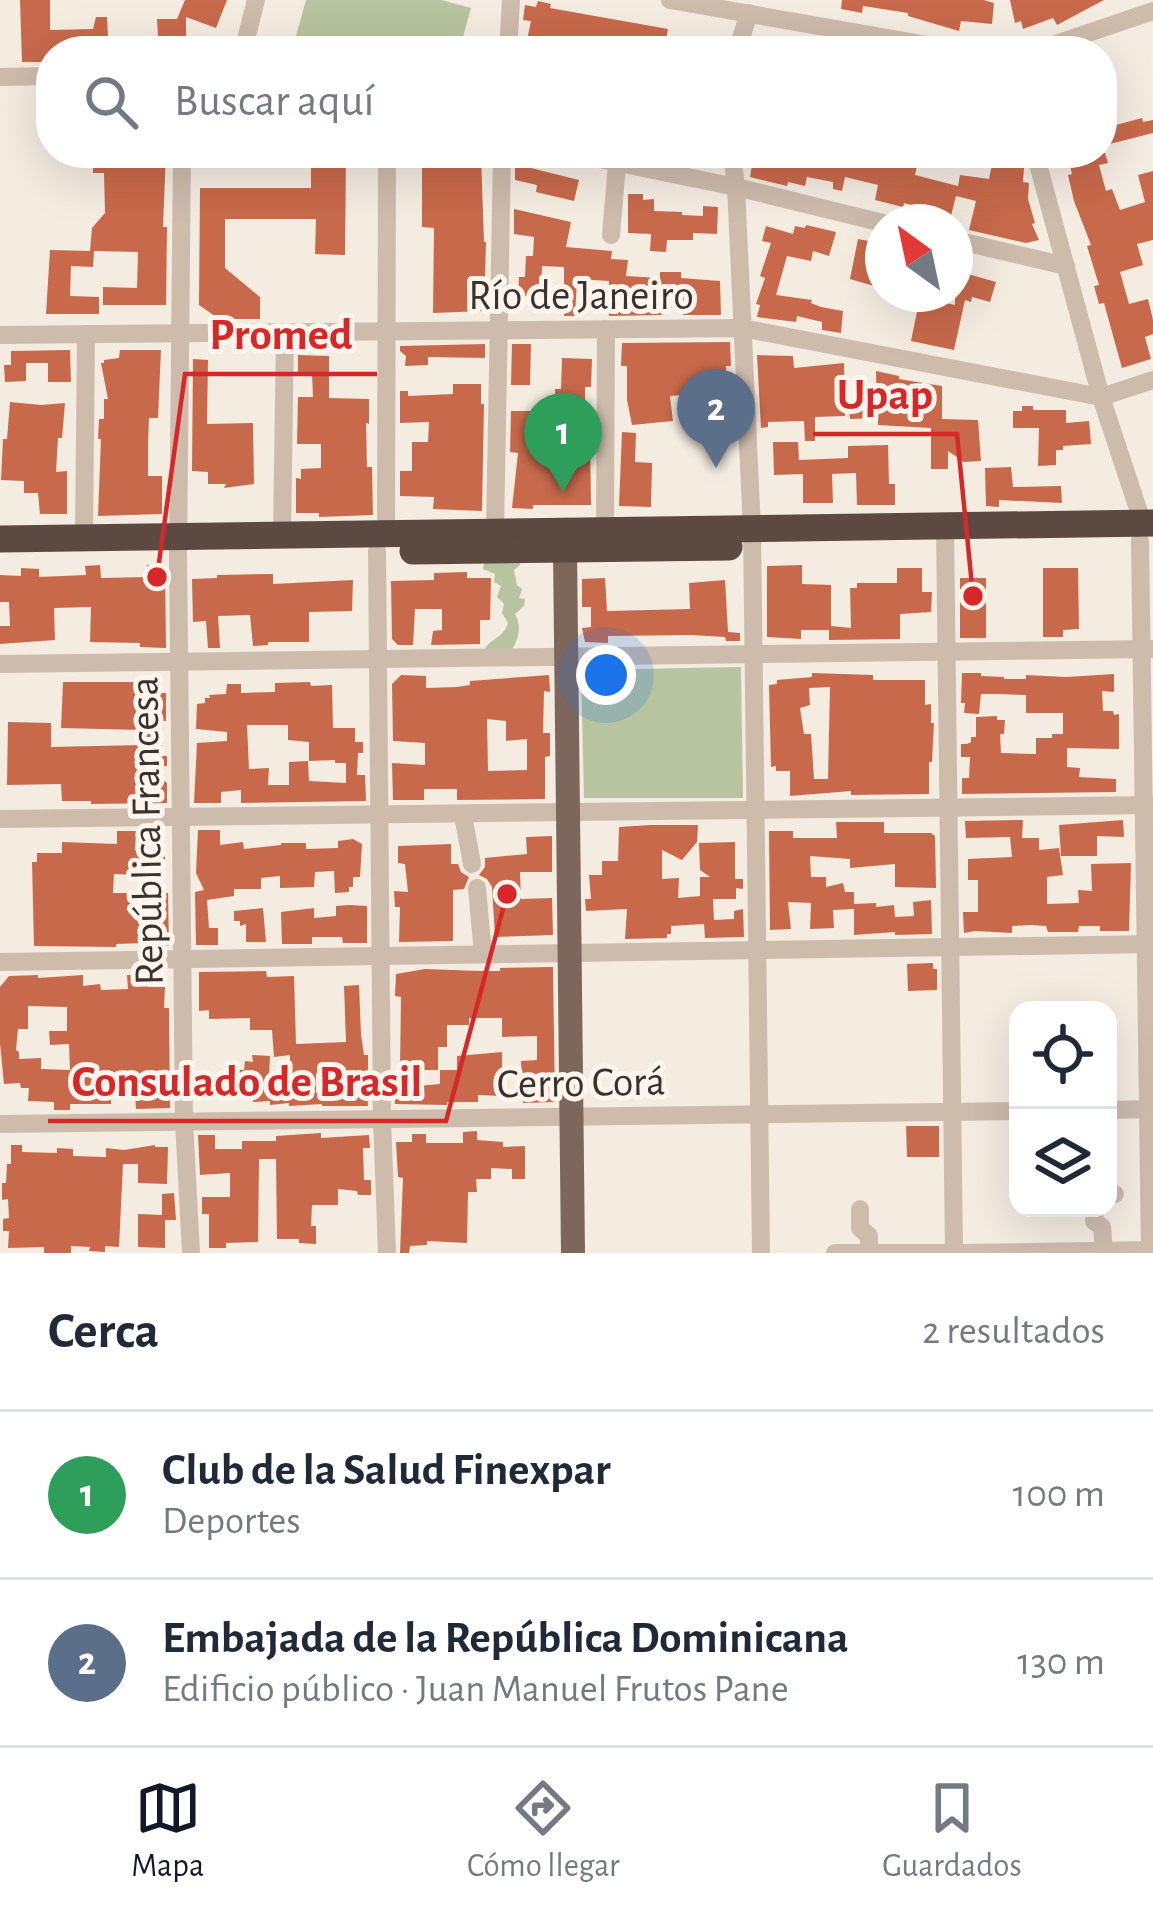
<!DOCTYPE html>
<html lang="es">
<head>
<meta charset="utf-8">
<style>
	:root { --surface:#fff; --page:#f2f2f3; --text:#1f2937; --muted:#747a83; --line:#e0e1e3; --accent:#111827 }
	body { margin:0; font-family:"Alegreya Sans",sans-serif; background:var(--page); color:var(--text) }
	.controls { position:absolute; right:36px; bottom:36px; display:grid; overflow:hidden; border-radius:24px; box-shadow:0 12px 48px #0002 }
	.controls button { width:108px; height:108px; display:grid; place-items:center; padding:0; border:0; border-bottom:3px solid var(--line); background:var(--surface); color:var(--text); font:60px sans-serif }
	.compass { position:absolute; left:865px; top:204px; width:108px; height:108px; border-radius:50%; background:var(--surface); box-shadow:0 12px 48px #0002; rotate:327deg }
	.you { position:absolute; left:606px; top:675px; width:42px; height:42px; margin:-30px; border:9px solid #fff; border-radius:50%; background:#1a73e8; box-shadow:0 0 0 18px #1a73e833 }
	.badge { display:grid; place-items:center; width:78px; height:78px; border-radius:50%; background:var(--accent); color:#fff; font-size:39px; font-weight:700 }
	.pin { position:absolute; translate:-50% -99px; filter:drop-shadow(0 3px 6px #0008) }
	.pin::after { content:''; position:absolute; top:63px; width:42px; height:36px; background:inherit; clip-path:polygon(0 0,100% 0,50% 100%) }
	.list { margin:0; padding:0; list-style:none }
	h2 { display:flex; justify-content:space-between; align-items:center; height:156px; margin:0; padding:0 48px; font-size:51px }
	h2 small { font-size:39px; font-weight:400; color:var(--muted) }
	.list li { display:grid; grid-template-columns:78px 1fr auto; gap:36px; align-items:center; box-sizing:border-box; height:168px; padding:0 48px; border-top:3px solid var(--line) }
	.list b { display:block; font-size:45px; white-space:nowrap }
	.list p { margin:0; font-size:39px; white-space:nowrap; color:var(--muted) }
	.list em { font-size:39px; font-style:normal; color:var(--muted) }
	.icon { flex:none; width:66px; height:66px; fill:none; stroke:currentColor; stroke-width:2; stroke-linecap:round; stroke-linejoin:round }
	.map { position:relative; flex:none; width:1153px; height:1253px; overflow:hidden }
	.search { position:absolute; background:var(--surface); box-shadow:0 12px 48px #0002; left:36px; right:36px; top:36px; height:132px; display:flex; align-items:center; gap:30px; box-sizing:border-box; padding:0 42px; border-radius:48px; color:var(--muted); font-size:45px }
	.sheet { height:492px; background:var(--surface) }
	nav { display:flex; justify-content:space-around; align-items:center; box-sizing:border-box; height:168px; border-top:3px solid var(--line); background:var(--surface); font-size:33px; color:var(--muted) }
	nav a { display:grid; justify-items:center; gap:6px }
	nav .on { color:var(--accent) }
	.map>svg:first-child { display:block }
	.green { fill:#b8c4a0 }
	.building { fill:#c8694b; fill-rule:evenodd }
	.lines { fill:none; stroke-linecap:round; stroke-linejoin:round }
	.minor { stroke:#cdbbac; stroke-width:18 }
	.major { stroke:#7d675c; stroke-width:24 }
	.highway { stroke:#5c4a42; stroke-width:27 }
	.labels { text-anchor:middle; stroke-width:10; stroke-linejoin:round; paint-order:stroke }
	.street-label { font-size:42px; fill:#3b302b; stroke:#fbf5ee }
	.leader { fill:none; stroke:#d62828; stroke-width:4.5 }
	.callout-dot { fill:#d62828; stroke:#fbf5ee; stroke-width:4.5 }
	.callout-label { font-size:45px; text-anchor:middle; font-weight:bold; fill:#d62828; stroke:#fbf5ee; stroke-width:10; stroke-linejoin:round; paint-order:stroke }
</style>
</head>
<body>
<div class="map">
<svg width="1153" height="1253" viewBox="0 0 1153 1253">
	<rect width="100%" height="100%" fill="#f4ebe1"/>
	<g class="green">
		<path d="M306 0H441L471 8 459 51H325L294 43Z"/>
		<path d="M519 553 520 565 514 570 517 585 522 589 519 598 525 599 524 606 515 614C522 626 519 639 511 651H484C489 638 503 639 508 623L502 613 504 604 497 597 501 586 494 582 495 574 483 569 484 563Z"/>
		<path d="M741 667 743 798H584L581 670Z"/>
	</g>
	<g class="building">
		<path d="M20 0H50V30L93 29 96 17H107L108 36 158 37 157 19H177L185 0H227L216 28 186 17V51H51V62H22Z"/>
		<path d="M842 0H984L994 3 992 24 961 21 959 31 908 16V13L863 6 862 13 841 9Z"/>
		<path d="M1010 0H1104L1057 25 1053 18 1023 29 1021 21 1015 23Z"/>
		<path d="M538 1 551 4 550 8 668 29 664 51 623 49 622 51H594L571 44V51H563L527 40 531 21 523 20 525 5 536 7Z"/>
		<path d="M1142 118 1143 122 1153 120V133L1102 146V131L1113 128 1112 126Z"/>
		<path d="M93 153H166L163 227H167L166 305H103V287L137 288 138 252 94 251 93 267 71 266 70 296 99 297V314H46L50 250 90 251 92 228 105 213 104 173H93Z"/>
		<path d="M754 153H802L812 156 813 153H842L883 163 884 157 905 161 906 153H920L915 175 958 186 960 175 989 179 993 159H999V153L1016 154 1015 167 1024 168 1023 182 1029 183 1028 199 1035 223 1032 224 1039 240 1026 243 969 230 976 201 956 196 951 216 904 203 903 207 875 200 878 185 845 177 842 191 833 189V182L807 177 805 186 788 182 787 186 750 177Z"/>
		<path d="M1067 153H1105L1108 163 1099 165 1106 191 1112 189 1120 210 1145 202 1138 175 1153 171V240L1137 244 1143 265 1120 272 1129 304 1148 299 1153 320V334L1145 337 1151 359 1122 368 1104 303 1099 304 1094 286 1099 285 1087 246 1091 245 1074 201 1068 175 1072 174Z"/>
		<path d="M422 154H481L484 242H486L484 311 433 313 434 228 422 227Z"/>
		<path d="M311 155H346L345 255 315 254 316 219H225V268L260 297V319H219L199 305 200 188H311Z"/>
		<path d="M515 164 579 180 574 201 536 192 537 185 515 180Z"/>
		<path d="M628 194H643V200L654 199V211L682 212V215L703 216V206L718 207 717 234 693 233V240H667L666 252 650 251 651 234 628 233Z"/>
		<path d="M514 209 571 222 566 247 612 251 611 259 628 260 626 276 660 278V272H681V278L720 281 721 315H683L684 308H661L662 315 609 316V281L577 279 575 316H564V267L542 266 541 297 518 296 519 277H525L526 256H533L534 237 514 234Z"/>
		<path d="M806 225 836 232 829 256 813 251 811 261 787 256 776 295 812 300 811 303 821 307 843 311 841 333 822 330V322L797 316 796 322 757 317 760 305 756 304 765 278 760 276 771 243 762 241 766 226 793 234 795 226 805 228Z"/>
		<path d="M858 239 869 241 868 247 873 248 872 254 880 256 874 286 850 279Z"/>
		<path d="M955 263 970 266 968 274 996 282 990 302 972 297 971 302 965 300 954 350 911 341 920 297 955 305Z"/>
		<path d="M730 342 731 366H726L727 390 693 391V394L670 396 673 421 632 425 627 400V366H621L622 343Z"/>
		<path d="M485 344V358L428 357V365L405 366 406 356 400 351V346Z"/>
		<path d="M512 344H531L530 385H511Z"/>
		<path d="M70 350 71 382H48V363H26V381L5 382 4 365H11V351Z"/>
		<path d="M120 350H161L158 418H149L148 444V476H162V514L98 516 101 439H98L99 419H104V399H108L101 363H104V360L119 358Z"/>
		<path d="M298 355 329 356V398L369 399V424L366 423 367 467H372L373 515 319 517V513H296V478L301 479V469L321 468V444H297L298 397H313L312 374H298Z"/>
		<path d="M757 355 793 356 794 368 844 363 845 416 815 417V441H805L804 421 768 422V427L761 428Z"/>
		<path d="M562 358 592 359 591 387H585V435L590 436 591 505H533V509L512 508 518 453 510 452 511 411H555V389H561Z"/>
		<path d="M193 359 208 360 207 424 253 423 254 484 224 488 226 484H208V472L192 471Z"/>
		<path d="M876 371 899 376V379L942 386V419L978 420 981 461 964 462 948 451V469H931V428L878 425V418L850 419 849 409 877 408Z"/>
		<path d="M453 384H481V404H484L482 511 433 509 434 497 400 496V471H412V442H428L429 422 400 423V391H408V396L453 394Z"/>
		<path d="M10 402 41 405 65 403 62 438H58L56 472 67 471V514H40L38 493H24V481L1 480 3 439H7Z"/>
		<path d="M1022 406H1033V410H1066V423L1089 421 1091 444 1063 446V450H1056V465L1038 466 1039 428H1013V411H1022Z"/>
		<path d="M622 432 636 433 635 462 652 463 651 507 619 506Z"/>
		<path d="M773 442H798L799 460 848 458V446L888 445 889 484H895V505H857L856 473 832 474 833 503H803V474L774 475Z"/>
		<path d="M1011 467 1013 487 1061 486 1062 503 999 500V507L986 506 985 468Z"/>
		<path d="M162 564 165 567 166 648 140 647V643L90 642 91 607 54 608 55 640 0 644V626H10L9 602H0V575L21 576V568L39 569V577L86 575 85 566 100 565 101 578 148 577 147 565Z"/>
		<path d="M802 565V584L831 585V626L851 628 850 588H857V583H897V568H922V592H932L931 612 900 614V639L829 640V630H801V639L767 637V566Z"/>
		<path d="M1043 568H1078L1079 629 1063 630V637H1043Z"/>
		<path d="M467 572V578H491L490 620H480V644L431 645 433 631 442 630V609H415L413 645H398L392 639 391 581 434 580V573Z"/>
		<path d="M273 574V584L353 580 352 611 309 612V642H268V645L253 646 250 615 218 616 220 648H208L206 621 193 622 192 579 217 578V575Z"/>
		<path d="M605 578 607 611 690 609 689 583 725 580 728 632 740 633V641H726L725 637 691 635 608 636V643L585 642 582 628 591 627V607H582V579Z"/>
		<rect x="960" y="578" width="26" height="60"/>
		<path d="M812 673 873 675V680H925V705L931 704V723H934L932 762H929V794L851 795V791L790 796V771H776V766L771 767 769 685 777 684V680L812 677ZM830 687 828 779H814L811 734H804L800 708 810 705 809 688Z"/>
		<path d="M962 673H981V676L1004 677V679H1026V675L1066 677 1114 674V692L1102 691 1103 711H1113L1114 715 1119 714V749L1067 748V767L1080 768 1079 777 1116 779V792L962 794V778H969L970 757H961V744H967L971 742V737H976V717L997 716V720H1005L1004 734H1000L1001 753 1036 754V738H1052V734H1063V713H1026V695L998 694H981L979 714 964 713 965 703H961Z"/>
		<path d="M401 675 426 676V688L457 687 470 685V681L549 675 550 692 544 691 543 733H550V756L545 757V799L457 800V789H424V800H393L392 763 425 765V743L393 741 392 684ZM487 719 506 721V741L527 739V770L488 771Z"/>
		<path d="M63 682H134V693H166V721H159L158 726 152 725V745H162L161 756H167V766L147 767 167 783V803L91 804V801H62L61 784 7 785 8 722 51 723V747L142 745V730L61 728Z"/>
		<path d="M310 682 311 686 332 685 333 728H355V742H363V753H358L357 775H365L366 801 241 803V790L221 792V803H194L197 743 227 741V732L196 729 197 704 205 703V698H210L209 695 226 694 227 684H241V693L275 692V683ZM247 725H288V740L309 742V761L335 760V763H346V783L309 781 308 761 289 762V785H268L269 768 249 769Z"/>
		<path d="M1023 820 1022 838H1039V850L1059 848 1063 875 1047 877V904L1079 903 1078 890 1092 891 1091 864 1131 863 1129 931H1100V926H1079L1078 932H1048L1046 926 1031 925 1012 926V933L975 931 964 933 963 912H978V880H968V859L1012 857 1010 837 966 838 965 821Z"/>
		<path d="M1123 820 1124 837 1097 836V856H1061L1059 825Z"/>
		<path d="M836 822H884V833H931L935 836 936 888 895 887V864L850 868V859L810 856 811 877H826V887L843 883 845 892H854V904L876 903V907L894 905 895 917 914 916 913 902 931 900 932 934 895 935V932L854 935V909L833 910 834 928 810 929 811 903 788 902 791 929 770 930 769 831H793V838H837Z"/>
		<path d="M651 825H698L697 842 682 860 662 850V879L679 878 678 898 700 896V877H710L700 870 699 843 735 842V879H743V889L736 888V899H713L714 920 734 919V911L743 909 744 937 705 938 704 924 671 926V934H667V938L625 939 627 909 586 911 585 899H591L589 875H602V861H618L619 827Z"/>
		<path d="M198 830H220V845L243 842 244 849 281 845V843H306V849L338 848V841L353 839 362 844 360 877H353V887H349V892L335 893 334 871 315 872 314 887 280 888V876L261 878V889H234V896L207 900 209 928H218V945H196L195 892 204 890 196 873Z"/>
		<path d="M117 831H136L135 850 159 852 160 856 165 857 164 876 114 874 113 893H168L169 946H144V943L116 944V947L34 946 32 862H37V853H62V842L117 844Z"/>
		<path d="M552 836V872H520L521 899 552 898 553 935 495 937 492 887 487 879 479 875 485 867V858L527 854 526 837Z"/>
		<path d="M451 844V864H458L461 872 469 877 464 889 453 890V941L399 942 400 907H395L394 891 408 892 405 864 398 863V846Z"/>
		<path d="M349 905 367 906V943H343L342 937H312V944H282L281 912 314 908V918L336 916V906Z"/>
		<path d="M263 908 266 942H246V924L240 926V921H234V911Z"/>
		<path d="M933 963V969H937V990L908 991 907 964Z"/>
		<path d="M553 967 555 1102 523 1103 521 1061 537 1060V1036L502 1037V1018H469V1025H447V1047H438V1070H400L401 997 395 996 396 974 425 969 480 971H500V968Z"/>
		<path d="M266 971 267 977 294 976 296 1044 346 1042 344 986 359 985 361 1034 364 1055H368V1071L316 1073V1093L367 1090 368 1106H322V1104L289 1106V1103L270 1105V1101L253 1102V1091L237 1092V1082H226V1069L244 1070 245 1061 253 1062 252 1055 270 1056 269 1076H290V1055L274 1057 272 1030H250V1018L209 1019V1010L199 1011V972Z"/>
		<path d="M38 975V978L83 975V986L100 984 101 990 128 989 127 975H148V987H165L164 1008H169L170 1108 136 1109 135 1095H111V1104H70V1110H54V1102L28 1101 29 1088H21L20 1083 4 1084 0 1043V987L9 976ZM28 1006 67 1007V1031H49L50 1045 69 1044 70 1070 41 1069V1058L19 1059V1052L16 1050 18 1029H28Z"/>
		<path d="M502 1052V1096L478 1095V1102H447V1105L395 1104V1088L440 1084V1070H457V1056Z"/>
		<path d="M906 1126H939V1157H907Z"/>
		<path d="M477 1131V1140L503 1142V1147L525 1146V1179H512V1169L491 1168V1179H476L477 1192H468L467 1243 427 1241V1245L410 1246 409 1253H400L403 1178 398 1177 396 1142H412V1134H426V1143H463V1132Z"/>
		<path d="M321 1133V1138L369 1135 370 1148H363L364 1180H371V1195H358L357 1191 338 1189V1205H312L311 1226H316V1244L299 1243V1239H277L276 1159H259L258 1242 226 1243V1248H209V1214H202V1197H230V1173L200 1175 198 1135H215V1149H242V1141H276V1136Z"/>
		<path d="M11 1145H22V1152L57 1153V1148L73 1149V1156L106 1157V1148L124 1150 155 1145V1147H168L167 1184 138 1183V1164H123L119 1247 105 1246V1252L89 1251 90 1247 71 1246V1253H44V1247L8 1248 9 1231H3V1219L9 1218 8 1199 2 1200V1183H6L7 1164H11Z"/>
		<path d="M174 1193 176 1220H165V1248L138 1247V1214L162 1215V1194Z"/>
	</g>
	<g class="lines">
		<g class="minor">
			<path d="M670 0 962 51"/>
			<path d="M243 51 256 0"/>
			<path d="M508 51 511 0"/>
			<path d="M737 51 749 13"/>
			<path d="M1035 51 1153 11"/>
			<path d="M0 77 51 76"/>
			<path d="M182 153 178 553 184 1121 191 1253"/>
			<path d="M570 153 736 187 883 223"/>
			<path d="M732 153 736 187 752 529 761 1253"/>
			<path d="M1035 153 1101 397 1143 524"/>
			<path d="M611 235 618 153"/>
			<path d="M955 240 1066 266"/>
			<path d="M0 335 742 328 1101 397 1153 380"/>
			<path d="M945 528 954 1253"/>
			<path d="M605 529 606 329"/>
			<path d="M495 531 502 153"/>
			<path d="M386 533 387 153"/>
			<path d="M282 535 285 332"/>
			<path d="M84 538 86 334"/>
			<path d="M1140 541 1150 1253"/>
			<path d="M377 551 382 1119 387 1253"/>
			<path d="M0 664 1153 649"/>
			<path d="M463 815 472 864"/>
			<path d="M0 819 1153 805"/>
			<path d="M477 888 483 954"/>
			<path d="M0 962 1153 944"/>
			<path d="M1108 1110 1153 1109"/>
			<path d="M0 1124 1018 1111"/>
			<path d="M1108 1194H1115"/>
			<path d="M1095 1208 1094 1221 1102 1227 1104 1252"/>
			<path d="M860 1209V1228L869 1236V1252"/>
			<path d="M835 1253H949"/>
			<path d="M964 1253 1153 1250"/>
		</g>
		<path class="major" d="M565 550 573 1253"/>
		<g class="highway">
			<path d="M0 539 1153 523"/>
			<path d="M413 551 729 547"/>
		</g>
	</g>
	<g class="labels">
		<g class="street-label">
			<text x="581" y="309">Río de Janeiro</text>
			<text transform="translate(145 831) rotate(-91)" y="15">República Francesa</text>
			<text transform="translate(581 1081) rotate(-1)" y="15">Cerro Corá</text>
		</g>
	</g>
	<path class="leader" d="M157 577L185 374H377M973 596L957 434H813M507 894L446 1121H48"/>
	<g class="callout-dot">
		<circle cx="157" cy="577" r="12"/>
		<circle cx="973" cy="596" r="12"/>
		<circle cx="507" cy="894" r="12"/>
	</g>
	<g class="callout-label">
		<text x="281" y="349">Promed</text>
		<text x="885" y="409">Upap</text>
		<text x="247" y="1096">Consulado de Brasil</text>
	</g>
</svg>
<div class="controls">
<button><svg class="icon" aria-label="locate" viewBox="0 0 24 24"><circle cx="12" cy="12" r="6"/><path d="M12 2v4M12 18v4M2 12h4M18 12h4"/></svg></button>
<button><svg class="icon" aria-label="layers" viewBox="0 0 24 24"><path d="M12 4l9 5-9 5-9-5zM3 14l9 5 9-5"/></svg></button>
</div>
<svg class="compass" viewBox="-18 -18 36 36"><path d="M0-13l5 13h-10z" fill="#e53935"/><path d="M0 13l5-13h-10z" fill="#747a83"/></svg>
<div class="you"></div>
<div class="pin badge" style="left:563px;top:492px;background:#2e9e5b">1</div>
<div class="pin badge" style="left:716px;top:468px;background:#5c6f8a">2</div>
<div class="search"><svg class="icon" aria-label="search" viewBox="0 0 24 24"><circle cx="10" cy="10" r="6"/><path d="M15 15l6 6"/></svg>Buscar aquí</div>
</div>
<section class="sheet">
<h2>Cerca<small>2 resultados</small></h2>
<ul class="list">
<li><span class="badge" style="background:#2e9e5b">1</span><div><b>Club de la Salud Finexpar</b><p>Deportes</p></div><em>100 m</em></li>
<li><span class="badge" style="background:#5c6f8a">2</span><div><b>Embajada de la República Dominicana</b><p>Edificio público · Juan Manuel Frutos Pane</p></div><em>130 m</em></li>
</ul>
</section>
<nav>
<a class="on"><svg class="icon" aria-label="map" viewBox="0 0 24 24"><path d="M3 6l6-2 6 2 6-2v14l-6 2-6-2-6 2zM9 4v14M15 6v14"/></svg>Mapa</a>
<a><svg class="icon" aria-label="directions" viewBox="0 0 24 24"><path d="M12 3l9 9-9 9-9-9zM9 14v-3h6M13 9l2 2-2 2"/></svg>Cómo llegar</a>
<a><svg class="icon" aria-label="saved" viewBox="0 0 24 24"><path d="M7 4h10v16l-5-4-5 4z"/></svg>Guardados</a>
</nav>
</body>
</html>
